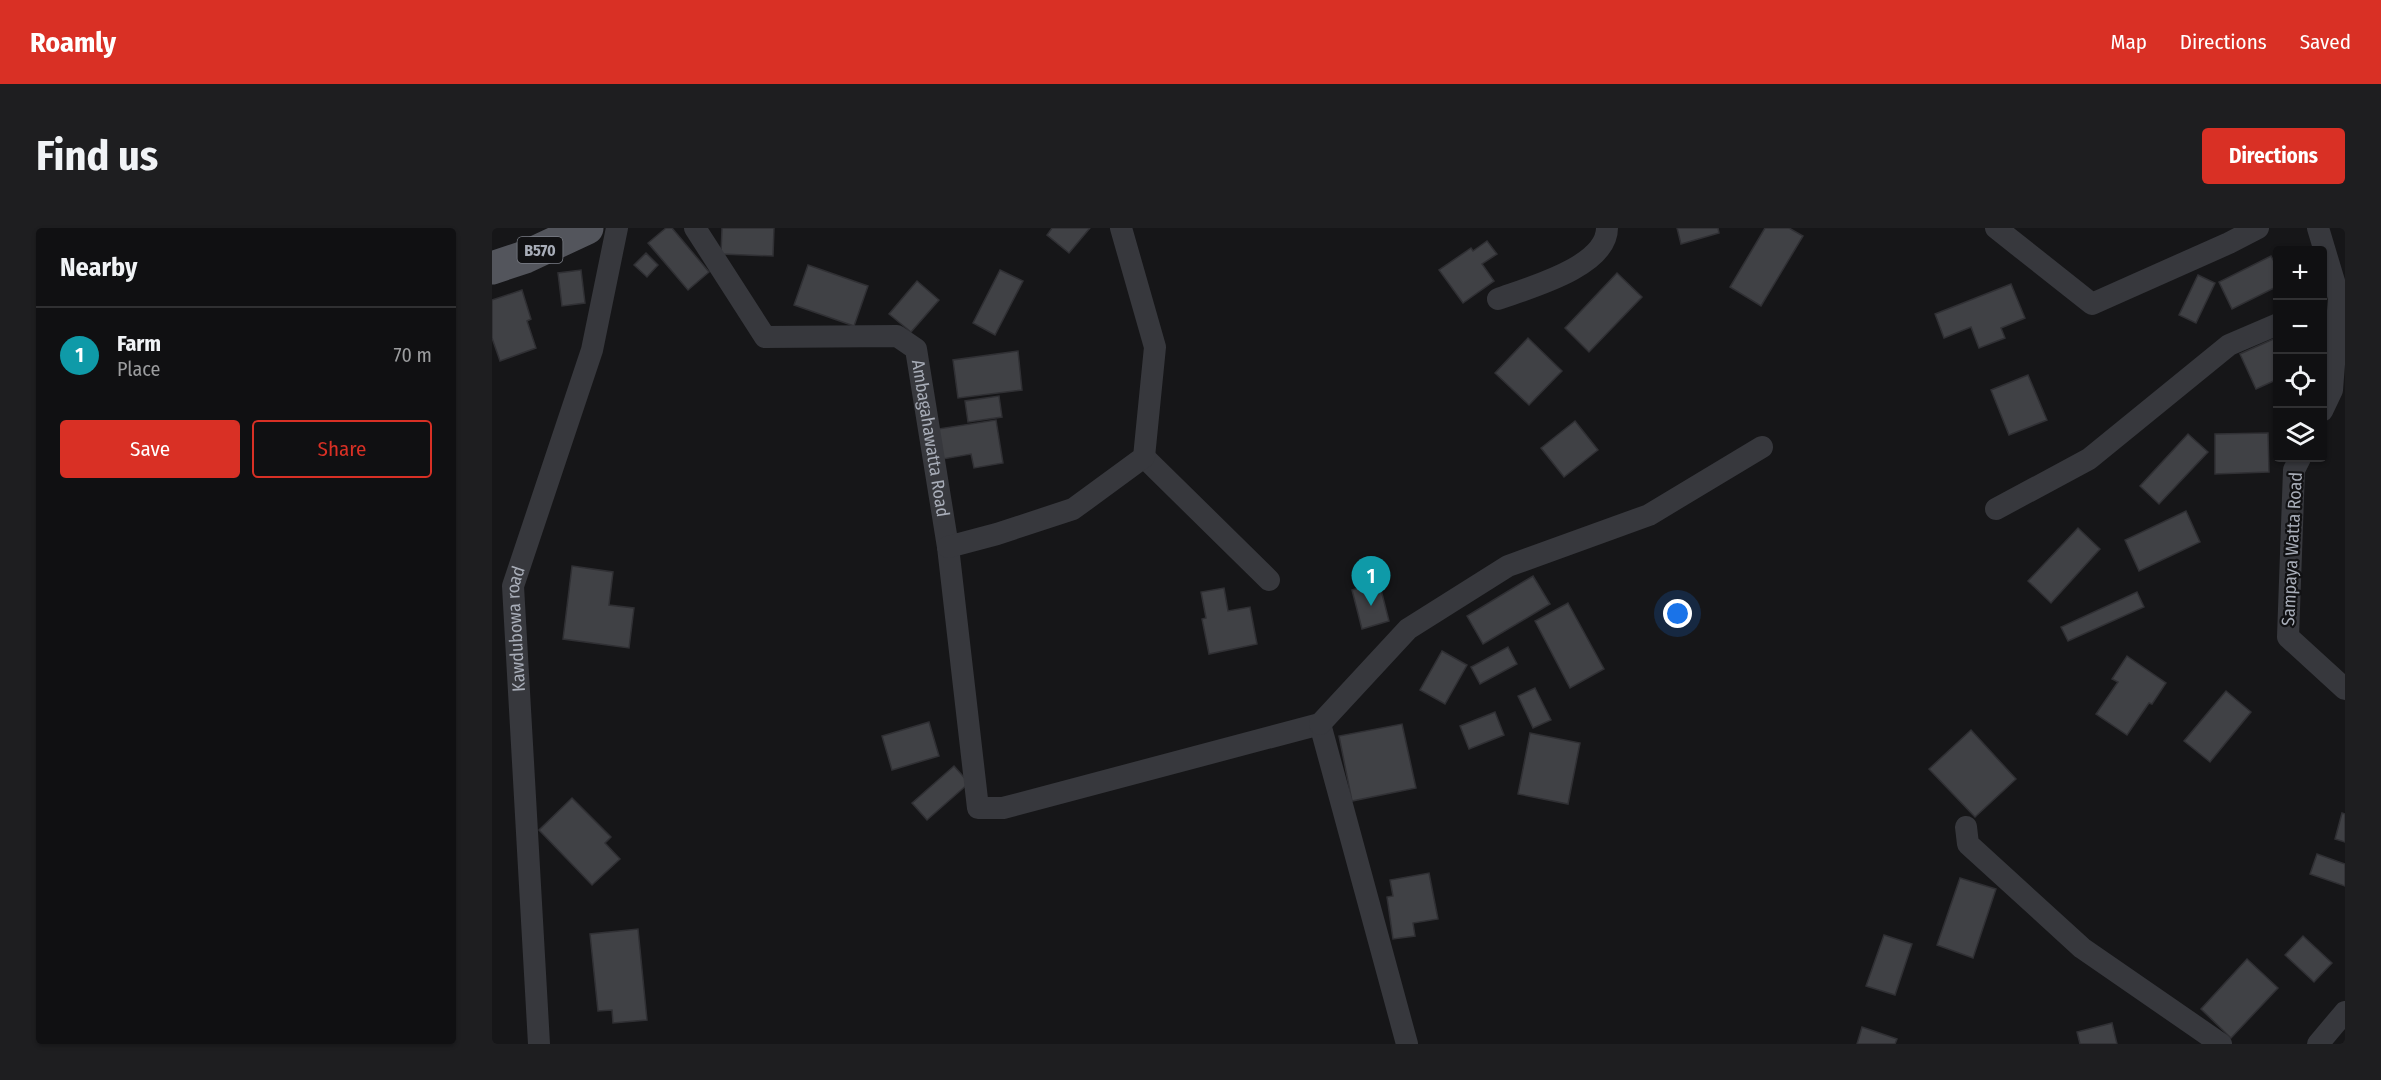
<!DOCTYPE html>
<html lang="en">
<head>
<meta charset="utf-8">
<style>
	:root { --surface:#101012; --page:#1e1e20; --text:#f1f3f6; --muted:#9c9d9f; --line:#303032; --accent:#d93025 }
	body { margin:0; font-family:"Fira Sans Condensed",sans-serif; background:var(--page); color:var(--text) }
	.controls { position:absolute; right:18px; top:18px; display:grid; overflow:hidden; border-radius:6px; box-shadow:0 2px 4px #0004 }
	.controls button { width:54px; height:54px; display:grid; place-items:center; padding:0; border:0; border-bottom:2px solid var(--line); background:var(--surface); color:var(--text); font:30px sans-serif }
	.you { position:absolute; left:1186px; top:386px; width:21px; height:21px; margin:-15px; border:4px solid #fff; border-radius:50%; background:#1a73e8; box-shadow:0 0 0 9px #1a73e833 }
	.badge { display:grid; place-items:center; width:39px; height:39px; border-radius:50%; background:var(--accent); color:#fff; font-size:20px; font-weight:700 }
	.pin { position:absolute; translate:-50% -50px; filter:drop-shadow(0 2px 3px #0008) }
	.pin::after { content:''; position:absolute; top:32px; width:21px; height:18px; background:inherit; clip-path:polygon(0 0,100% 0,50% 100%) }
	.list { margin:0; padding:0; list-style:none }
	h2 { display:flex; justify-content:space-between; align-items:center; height:78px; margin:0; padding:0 24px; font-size:26px }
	h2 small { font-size:20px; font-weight:400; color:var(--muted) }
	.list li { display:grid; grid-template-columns:39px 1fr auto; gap:18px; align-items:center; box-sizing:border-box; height:96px; padding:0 24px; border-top:2px solid var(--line) }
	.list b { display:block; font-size:22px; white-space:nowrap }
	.list p { margin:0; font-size:20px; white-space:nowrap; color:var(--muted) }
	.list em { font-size:20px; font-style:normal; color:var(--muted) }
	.actions { display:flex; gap:12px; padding:18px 24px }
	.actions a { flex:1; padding:14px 0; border:2px solid var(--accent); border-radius:6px; text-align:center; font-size:21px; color:var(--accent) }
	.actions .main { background:var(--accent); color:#fff }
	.icon { flex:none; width:33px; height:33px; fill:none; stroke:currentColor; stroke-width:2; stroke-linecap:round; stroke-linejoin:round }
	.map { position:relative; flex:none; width:1853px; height:816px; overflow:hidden; border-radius:6px }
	header { display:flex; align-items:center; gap:36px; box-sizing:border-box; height:84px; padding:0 30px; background:var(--accent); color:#fff }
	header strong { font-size:28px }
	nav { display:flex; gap:33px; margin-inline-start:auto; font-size:21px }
	.intro { display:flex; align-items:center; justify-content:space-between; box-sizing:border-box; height:144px; padding:0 36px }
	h1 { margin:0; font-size:42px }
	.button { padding:15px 27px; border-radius:6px; background:var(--accent); color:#fff; font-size:21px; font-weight:700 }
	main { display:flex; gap:36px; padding:0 36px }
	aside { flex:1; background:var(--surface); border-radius:6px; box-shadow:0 2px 4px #0004 }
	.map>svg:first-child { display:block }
	.building { fill:#404145; stroke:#303034; stroke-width:1.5 }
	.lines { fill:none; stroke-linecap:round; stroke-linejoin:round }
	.minor { stroke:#37383d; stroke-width:22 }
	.primary { stroke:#53555c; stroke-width:33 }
	.labels { text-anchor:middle; stroke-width:4.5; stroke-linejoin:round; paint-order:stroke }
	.shield { fill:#111113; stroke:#7b7e86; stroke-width:1.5 }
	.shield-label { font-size:16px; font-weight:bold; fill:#a8adb8 }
	.street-label { font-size:18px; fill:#a8adb8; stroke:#111113 }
</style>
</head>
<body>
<header>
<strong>Roamly</strong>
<nav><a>Map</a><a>Directions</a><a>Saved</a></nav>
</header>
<div class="intro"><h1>Find us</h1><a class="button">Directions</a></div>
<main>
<aside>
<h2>Nearby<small></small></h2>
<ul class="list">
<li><span class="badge" style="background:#0f9aa8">1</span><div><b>Farm</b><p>Place</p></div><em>70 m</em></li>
</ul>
<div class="actions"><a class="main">Save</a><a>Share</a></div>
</aside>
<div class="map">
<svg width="1853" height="816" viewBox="0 0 1853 816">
	<rect width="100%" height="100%" fill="#161618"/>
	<g class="building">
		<path d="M174 0H180L217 44 196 62 156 15Z"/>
		<path d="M230 0H282L281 28 229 26Z"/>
		<path d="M560 0H598L577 25 555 7Z"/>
		<path d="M1185 0H1226L1227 5 1189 16Z"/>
		<path d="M1273 0H1297L1311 8 1269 78 1238 59Z"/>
		<path d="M995 13 1005 26 990 36 1002 53 971 75 947 42 979 20 981 23Z"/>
		<path d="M154 25 166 37 155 49 142 37Z"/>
		<path d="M1779 28 1786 41V58L1740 81 1727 54Z"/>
		<path d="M316 37 376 58 362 98 302 77Z"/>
		<path d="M89 42 93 75 70 78 66 45Z"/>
		<path d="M508 42 531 53 503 107 481 95Z"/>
		<path d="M1125 45 1150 69 1097 124 1073 100Z"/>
		<path d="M1706 47 1723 55 1704 95 1687 87Z"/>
		<path d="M425 53 447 72 419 104 397 86Z"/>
		<path d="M1519 56 1533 90 1509 100 1513 110 1487 120 1479 99 1452 110 1443 86Z"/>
		<path d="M30 62 39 91 35 93 44 120 8 133 0 110V72Z"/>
		<path d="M1786 109V151L1764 161 1748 126Z"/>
		<path d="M1036 110 1070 143 1037 177 1003 145Z"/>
		<path d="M526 123 530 162 466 170 461 132Z"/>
		<path d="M1536 147 1555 192 1517 207 1499 162Z"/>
		<path d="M507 168 510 189 476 194 473 173Z"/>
		<path d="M504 192 511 235 482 240 479 226 451 231 446 201Z"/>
		<path d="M1083 193 1106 222 1072 249 1049 220Z"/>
		<path d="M1776 205 1777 244 1723 246V206Z"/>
		<path d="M1696 206 1716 224 1667 276 1648 258Z"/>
		<path d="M1694 283 1708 314 1647 343 1633 312Z"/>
		<path d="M1586 300 1608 321 1559 375 1536 353Z"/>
		<path d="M80 338 121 344 117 377 142 380 137 420 71 411Z"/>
		<path d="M1041 348 1058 376 991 416 975 388Z"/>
		<path d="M887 354 897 393 870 401 860 362Z"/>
		<path d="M732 360 736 383 758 379 765 416 717 426 710 391 714 390 709 364Z"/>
		<path d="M1645 364 1652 379 1576 413 1569 399Z"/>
		<path d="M1076 375 1112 441 1078 460 1043 393Z"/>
		<path d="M1016 419 1025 436 988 456 979 439Z"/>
		<path d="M950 423 975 437 953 476 928 462Z"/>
		<path d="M1635 428 1674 455 1660 476 1657 475 1635 507 1604 486 1626 454 1620 451Z"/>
		<path d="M1043 460 1059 492 1041 500 1026 468Z"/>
		<path d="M1734 463 1759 484 1718 534 1692 513Z"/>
		<path d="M1003 484 1012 507 977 521 968 498Z"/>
		<path d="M437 494 447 528 400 542 390 508Z"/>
		<path d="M910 496 924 560 860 573 847 508Z"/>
		<path d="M1479 502 1524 551 1483 589 1437 541Z"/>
		<path d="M1038 505 1088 515 1076 576 1026 566Z"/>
		<path d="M462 538 477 555 435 592 420 575Z"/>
		<path d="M80 570 119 609 113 615 128 631 100 657 47 602Z"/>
		<path d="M1850 585 1853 586V614L1843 611Z"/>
		<path d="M1825 626 1853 636V658L1818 646Z"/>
		<path d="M937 645 946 691 921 695 923 708 901 711 895 669 901 668 898 652Z"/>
		<path d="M1468 650 1504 661 1481 730 1445 717Z"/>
		<path d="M146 701 155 792 121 795 120 782 106 783 98 706Z"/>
		<path d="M1392 707 1420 716 1403 767 1374 758Z"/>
		<path d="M1811 708 1840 735 1822 754 1793 727Z"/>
		<path d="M1755 731 1786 760 1739 810 1709 781Z"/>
		<path d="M1620 795 1625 816H1588L1585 804Z"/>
		<path d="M1370 799 1405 811 1403 816H1365Z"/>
	</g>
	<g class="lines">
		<g class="minor">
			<path id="s1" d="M203 0 273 109 405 108 424 121 456 319 486 580H511L828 496 915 816"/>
			<path d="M1504 0 1600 76 1737 15 1766 0"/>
			<path d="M1826 0 1847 70 1840 162 1830 183"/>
			<path d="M1006 71C1036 60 1115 39 1115 0"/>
			<path d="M652 229 777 352"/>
			<path d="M1808 230 1802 242 1796 409 1853 461"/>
			<path d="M1504 281 1597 231 1737 117 1786 96"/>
			<path d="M456 319 505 306 581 281 652 229 663 119 629 0"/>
			<path d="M828 496 916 401 1016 338 1157 287 1270 219"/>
			<path d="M1474 599 1476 616 1590 720 1729 816"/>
			<path id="s2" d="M47 816 21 358 100 122 125 0"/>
			<path d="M1826 816 1853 784"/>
		</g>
		<path class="primary" d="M0 40 33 29 95 0"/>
	</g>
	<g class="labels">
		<rect class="shield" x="25.5" y="9" width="45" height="26" rx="4.5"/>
		<g class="shield-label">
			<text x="48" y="28">B570</text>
		</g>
		<g class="street-label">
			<text dy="6" stroke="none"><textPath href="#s1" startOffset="375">Ambagahawatta Road</textPath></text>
			<text transform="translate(1800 321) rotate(-87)" y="6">Sampaya Watta Road</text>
			<text dy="6" stroke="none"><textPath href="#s2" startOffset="416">Kawdubowa road</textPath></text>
		</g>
	</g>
</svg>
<div class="controls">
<button>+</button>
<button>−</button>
<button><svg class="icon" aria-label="locate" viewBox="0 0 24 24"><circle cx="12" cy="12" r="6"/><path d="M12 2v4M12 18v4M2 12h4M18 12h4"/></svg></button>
<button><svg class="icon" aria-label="layers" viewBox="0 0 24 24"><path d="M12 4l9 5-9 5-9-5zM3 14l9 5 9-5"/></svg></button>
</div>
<div class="you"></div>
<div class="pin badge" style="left:879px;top:378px;background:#0f9aa8">1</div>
</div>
</main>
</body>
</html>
